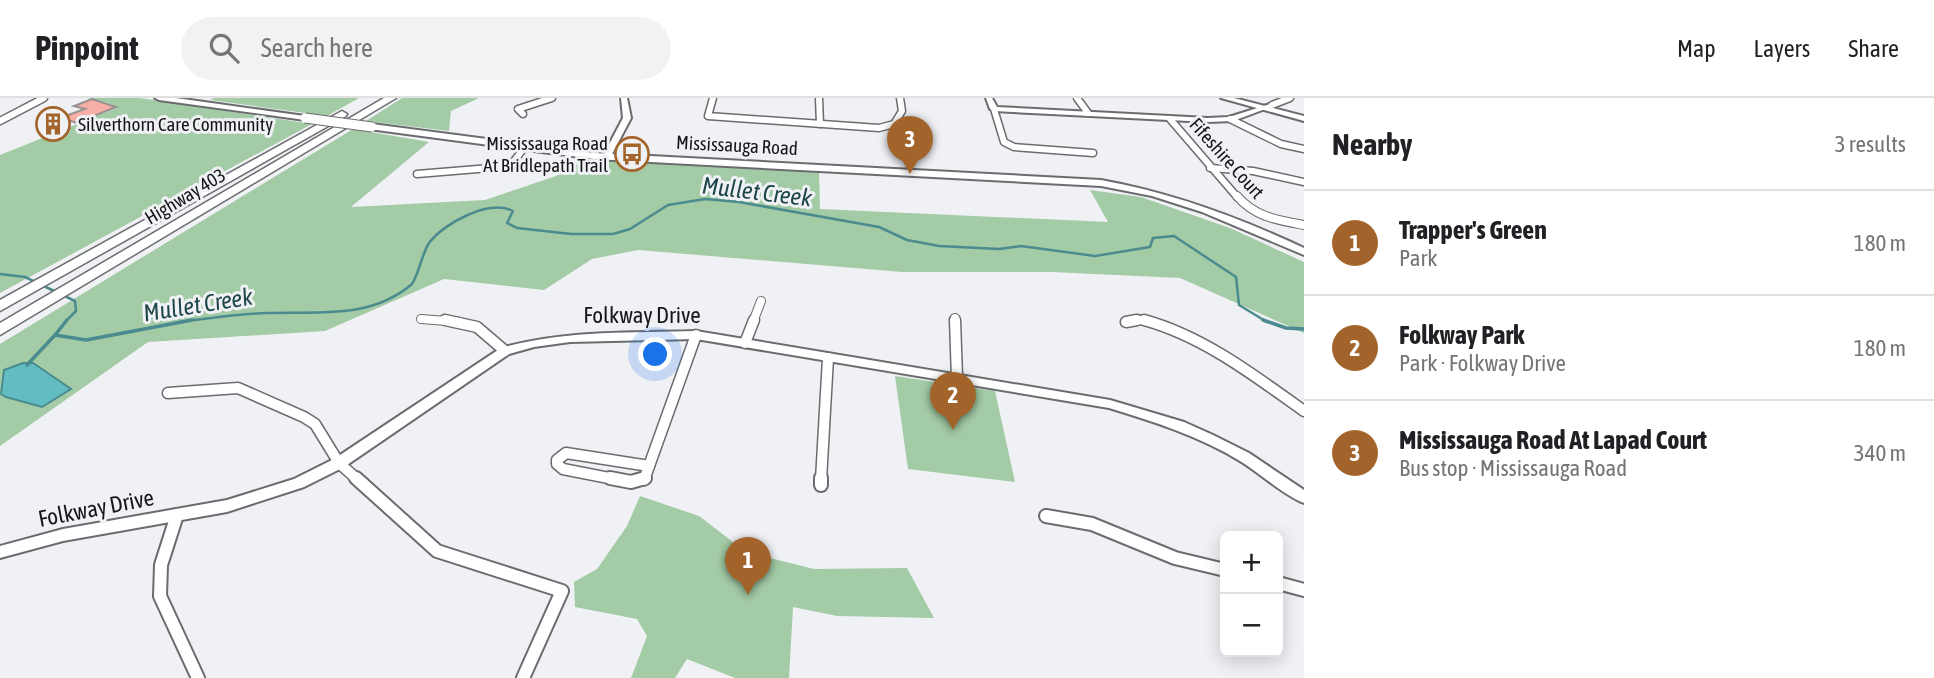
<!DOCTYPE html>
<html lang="en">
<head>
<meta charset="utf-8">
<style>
	:root { --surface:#fff; --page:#f2f2f2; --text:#202124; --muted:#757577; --line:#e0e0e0; --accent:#a3642b }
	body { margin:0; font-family:"Asap Condensed",sans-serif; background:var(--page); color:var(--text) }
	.controls { position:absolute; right:21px; bottom:21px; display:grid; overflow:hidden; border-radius:10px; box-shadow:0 4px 18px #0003 }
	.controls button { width:63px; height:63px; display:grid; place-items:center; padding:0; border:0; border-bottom:2px solid var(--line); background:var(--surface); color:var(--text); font:35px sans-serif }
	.you { position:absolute; left:656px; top:257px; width:24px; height:24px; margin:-18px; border:5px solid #fff; border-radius:50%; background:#1a73e8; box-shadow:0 0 0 10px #1a73e833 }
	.badge { display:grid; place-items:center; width:46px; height:46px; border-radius:50%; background:var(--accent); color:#fff; font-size:23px; font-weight:700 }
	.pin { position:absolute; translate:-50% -58px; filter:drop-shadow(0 2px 4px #0008) }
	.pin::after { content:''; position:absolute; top:37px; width:24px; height:21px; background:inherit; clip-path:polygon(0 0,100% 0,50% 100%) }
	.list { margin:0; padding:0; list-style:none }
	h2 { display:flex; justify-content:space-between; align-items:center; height:91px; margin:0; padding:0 28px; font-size:30px }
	h2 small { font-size:23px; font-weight:400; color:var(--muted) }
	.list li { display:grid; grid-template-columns:46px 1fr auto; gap:21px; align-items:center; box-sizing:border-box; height:105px; padding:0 28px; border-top:2px solid var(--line) }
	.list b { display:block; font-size:26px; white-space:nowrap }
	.list p { margin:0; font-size:23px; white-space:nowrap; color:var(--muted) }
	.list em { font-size:23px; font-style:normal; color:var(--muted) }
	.icon { flex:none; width:38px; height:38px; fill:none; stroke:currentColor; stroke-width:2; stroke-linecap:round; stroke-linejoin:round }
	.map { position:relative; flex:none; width:1304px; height:580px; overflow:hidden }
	header { display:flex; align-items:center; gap:42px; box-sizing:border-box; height:98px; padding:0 35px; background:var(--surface); border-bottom:2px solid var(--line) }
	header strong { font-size:33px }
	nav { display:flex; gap:38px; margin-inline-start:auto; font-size:24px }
	.search { width:490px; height:63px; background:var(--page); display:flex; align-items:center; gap:18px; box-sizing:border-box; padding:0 24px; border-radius:38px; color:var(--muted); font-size:26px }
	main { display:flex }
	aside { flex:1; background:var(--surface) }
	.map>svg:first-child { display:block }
	.green { fill:#a3cba5 }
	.water { fill:#62bdc2; stroke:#4b8b8f; stroke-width:2 }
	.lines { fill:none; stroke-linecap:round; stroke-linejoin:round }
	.stream-far1 { stroke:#4b8b8f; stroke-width:2.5 }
	.stream { stroke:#4b8b8f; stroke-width:3.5 }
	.building { fill:#f7aea6; stroke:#969190; stroke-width:2 }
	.minor-far3-casing { stroke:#6a6c6f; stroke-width:9 }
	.minor-far2-casing { stroke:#6a6c6f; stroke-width:10 }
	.minor-far1-casing { stroke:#6a6c6f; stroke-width:13 }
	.minor-casing { stroke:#6a6c6f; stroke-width:16 }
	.tertiary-casing { stroke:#6a6c6f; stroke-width:4 }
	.secondary-casing { stroke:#6a6c6f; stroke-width:4 }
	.motorway-casing { stroke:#6a6c6f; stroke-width:3 }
	.minor-far3 { stroke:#fff; stroke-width:6 }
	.minor-far2 { stroke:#fff; stroke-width:8 }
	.minor-far1 { stroke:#fff; stroke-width:10 }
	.minor { stroke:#fff; stroke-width:12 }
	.tertiary { fill:#fff; fill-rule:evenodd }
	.secondary { fill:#fff; fill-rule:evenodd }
	.motorway { fill:#fff; fill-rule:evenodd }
	.secondary-bridge-casing { stroke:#6a6c6f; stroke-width:11; stroke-linecap:butt }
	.secondary-bridge { stroke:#fff; stroke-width:9 }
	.labels { text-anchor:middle; stroke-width:6; stroke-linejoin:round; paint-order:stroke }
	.far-poi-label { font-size:19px; fill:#151617; stroke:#f0f1f5; text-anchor:start }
	.far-street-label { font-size:19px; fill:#151617; stroke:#f0f1f5 }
	.street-label { font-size:23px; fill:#151617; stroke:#f0f1f5 }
	.water-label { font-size:24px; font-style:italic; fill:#1c4648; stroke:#f0f1f5 }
</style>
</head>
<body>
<header>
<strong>Pinpoint</strong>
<div class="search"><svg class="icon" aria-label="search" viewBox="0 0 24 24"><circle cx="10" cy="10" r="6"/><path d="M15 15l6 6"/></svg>Search here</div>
<nav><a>Map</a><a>Layers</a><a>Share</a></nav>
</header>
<main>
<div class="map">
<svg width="1304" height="580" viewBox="0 0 1304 580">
	<rect width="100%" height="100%" fill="#f0f1f5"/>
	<g class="green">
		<path d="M87 0H140L312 26 0 195V57L117 10 108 5Z"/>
		<path d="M214 0H359L327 18 210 2Z"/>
		<path d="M402 0H479L451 13 449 33 366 23Z"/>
		<path d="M353 31 429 44 351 109 485 102 556 78 584 62 819 72 820 111 1108 124 1090 92 1141 99 1230 130 1304 164V235L1180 180 1052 174H902L638 152 592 161 544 192 444 181 325 233 148 244 0 348V246Z"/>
		<path d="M895 278 995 293 1015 384 908 371Z"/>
		<path d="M640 398 699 418 746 454 814 471 907 470 934 520 837 518 793 509 789 580H735L687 561 675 580H631L647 538 637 521 575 509 574 484 597 471 627 428Z"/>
	</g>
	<path class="water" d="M23 265H33L71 291 42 309 6 299 1 296 4 272Z"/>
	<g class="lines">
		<g class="stream-far1">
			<path d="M0 176 25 179 75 203 76 213 65 224"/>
			<path d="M180 224C209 220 238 216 267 215 317 213 370 222 412 186 420 173 421 158 429 145 444 125 489 101 513 113L507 125 517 130 571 136H613L630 131 668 107 705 101 739 104 879 129 907 142 939 148 999 151 1021 148 1095 158 1150 149 1153 140 1174 138 1236 179 1239 207 1267 224"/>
		</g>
		<g class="stream">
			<path d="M67 222 55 237 86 242 192 222"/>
			<path d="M1263 222 1286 230 1304 231"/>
			<path d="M27 267 55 237"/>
		</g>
	</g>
	<path class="building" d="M92 1 116 9 77 25 60 20 85 11 74 8Z"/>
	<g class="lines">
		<g class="minor-far3-casing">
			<g id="minor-far3">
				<path d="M713 0 708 18 879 30 894 26 902 13 900 0"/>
				<path d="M819 0 820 26"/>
				<path d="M1077 0 1088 15"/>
				<path d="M1272 7 1290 0"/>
				<path d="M994 11 1004 44 1014 49 1093 55"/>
				<path d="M523 16 518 11 552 0"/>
				<path d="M1170 21 1238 100"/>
				<path d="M1230 21 1281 46 1304 51"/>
				<path d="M0 23 44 0"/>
				<path d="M1210 70 1253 73 1304 84"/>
				<path d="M417 76 502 69 514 63 524 50"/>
			</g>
		</g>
		<g class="minor-far2-casing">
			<g id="minor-far2">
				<path d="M1237 98C1255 119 1277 122 1304 127"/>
				<path d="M955 220V224"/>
				<path d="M421 221 460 224"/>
				<path d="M753 224 761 203"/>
				<path d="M1126 224 1142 222 1151 224"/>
			</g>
		</g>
		<g class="minor-far1-casing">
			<g id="minor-far1">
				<path d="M445 222 477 229 505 253"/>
				<path d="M955 222 957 280"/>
				<path d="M1144 222C1203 238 1255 278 1304 313"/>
				<path d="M1126 224 1137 222"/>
				<path d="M745 245 754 222"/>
				<path d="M168 295 238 290 304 319 315 326 339 365 358 382"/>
				<path d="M619 382 563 371 557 366V362L566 355 649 368"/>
				<path d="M644 382 696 237"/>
				<path d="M821 382 828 260"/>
			</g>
		</g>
		<g class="minor-casing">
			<g id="minor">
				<path d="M356 380 437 453 562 493 523 580"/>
				<path d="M610 380 631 384 645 380"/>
				<path d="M821 387V380"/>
				<path d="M177 417 161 467 160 498 198 580"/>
				<path d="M1046 418 1092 426 1175 460 1225 472"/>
				<path d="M1278 485 1304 492"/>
			</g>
		</g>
		<g class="tertiary-casing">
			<g id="tertiary">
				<path d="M621 0H627L631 20 611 58 604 60 603 58 623 20Z"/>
				<path d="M986 0H992L997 9 1208 20 1229 19 1270 6 1276 7 1233 23 1208 24 994 13 990 11Z"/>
				<path d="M696 233 1110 302 1184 324 1213 337 1249 355 1304 392V405C1283 397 1260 375 1240 363 1199 338 1155 324 1109 310L696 241 570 244 534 249 509 256 344 369 304 389 227 414 63 443 0 460V448L63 431 227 402 294 381 334 361 501 250C565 232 630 235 696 233Z"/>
			</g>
		</g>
		<g class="secondary-casing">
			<g id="secondary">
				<path d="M155 0H176L305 18 309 20 305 22 159 2Z"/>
				<path d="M1221 0H1234L1304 18V23Z"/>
				<path d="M372 26 594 55 1101 82C1173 95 1238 119 1304 150V157L1202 114 1152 98 1101 88 594 61 369 31 368 29Z"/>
			</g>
		</g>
		<g class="motorway-casing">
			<g id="motorway">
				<path d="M384 0H396L0 237V225Z"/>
				<path d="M342 13 347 16 346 18 0 213V202Z"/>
			</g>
		</g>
		<use href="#minor-far3" class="minor-far3"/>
		<use href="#minor-far2" class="minor-far2"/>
		<use href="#minor-far1" class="minor-far1"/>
		<use href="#minor" class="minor"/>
		<use href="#tertiary" class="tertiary"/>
		<use href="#secondary" class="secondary"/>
		<use href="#motorway" class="motorway"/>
		<g class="secondary-bridge-casing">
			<path id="secondary-bridge" d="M305 20 372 29"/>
		</g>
		<use href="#secondary-bridge" class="secondary-bridge"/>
	</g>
	<defs>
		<g id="building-ring" transform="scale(1.75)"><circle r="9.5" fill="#f0f1f5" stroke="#a3642b" stroke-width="1.5"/><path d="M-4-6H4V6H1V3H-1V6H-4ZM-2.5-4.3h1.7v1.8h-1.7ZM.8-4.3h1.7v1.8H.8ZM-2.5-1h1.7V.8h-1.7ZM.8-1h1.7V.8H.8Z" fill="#a3642b"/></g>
		<g id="bus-ring" transform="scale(1.75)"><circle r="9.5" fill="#f0f1f5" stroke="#a3642b" stroke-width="1.5"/><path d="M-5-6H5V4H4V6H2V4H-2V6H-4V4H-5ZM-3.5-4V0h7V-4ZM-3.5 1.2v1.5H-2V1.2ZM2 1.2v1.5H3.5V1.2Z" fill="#a3642b"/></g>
	</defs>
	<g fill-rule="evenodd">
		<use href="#building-ring" x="53" y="26"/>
		<use href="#bus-ring" x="632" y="56"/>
	</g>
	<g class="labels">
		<g class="far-poi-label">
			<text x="78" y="33">Silverthorn Care Community</text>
			<text x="608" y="52" text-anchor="end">Mississauga Road<tspan x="608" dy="22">At Bridlepath Trail</tspan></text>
		</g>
		<g class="far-street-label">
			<text transform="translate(737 47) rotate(3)" y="7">Mississauga Road</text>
			<text transform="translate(1227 60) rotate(48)" y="7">Fifeshire Court</text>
			<text transform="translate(185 98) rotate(-31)" y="7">Highway 403</text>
		</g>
		<g class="street-label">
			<text x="642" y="225">Folkway Drive</text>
			<text transform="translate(96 410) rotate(-11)" y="8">Folkway Drive</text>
		</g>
		<g class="water-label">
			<text transform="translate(757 94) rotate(7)" y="8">Mullet Creek</text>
			<text transform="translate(198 207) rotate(-9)" y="8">Mullet Creek</text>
		</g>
	</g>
</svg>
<div class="controls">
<button>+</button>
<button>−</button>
</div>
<div class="you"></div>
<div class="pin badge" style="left:748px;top:497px">1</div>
<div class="pin badge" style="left:953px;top:332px">2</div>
<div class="pin badge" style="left:910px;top:76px">3</div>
</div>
<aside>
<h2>Nearby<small>3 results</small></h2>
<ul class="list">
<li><span class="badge">1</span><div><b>Trapper's Green</b><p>Park</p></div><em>180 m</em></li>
<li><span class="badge">2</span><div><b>Folkway Park</b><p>Park · Folkway Drive</p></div><em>180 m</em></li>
<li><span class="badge">3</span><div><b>Mississauga Road At Lapad Court</b><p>Bus stop · Mississauga Road</p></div><em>340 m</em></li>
</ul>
</aside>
</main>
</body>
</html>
